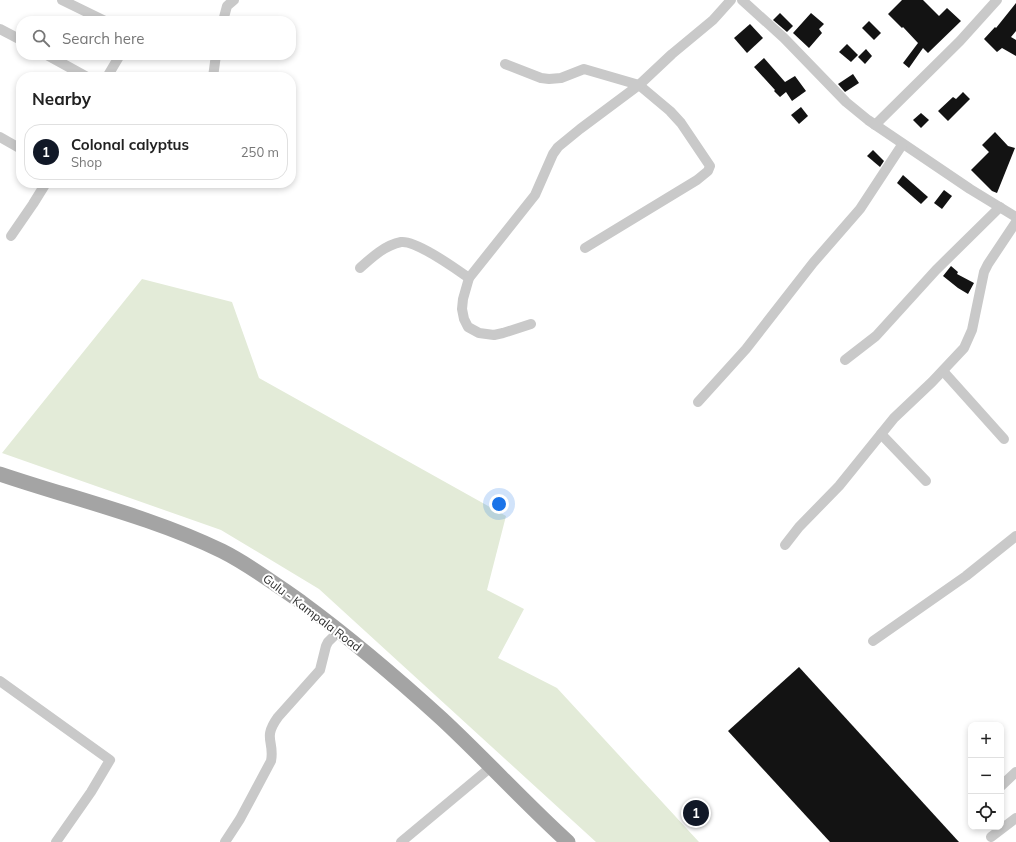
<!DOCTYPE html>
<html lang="en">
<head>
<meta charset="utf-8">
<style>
	:root { --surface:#fff; --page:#f2f2f2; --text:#222; --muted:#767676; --line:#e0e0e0; --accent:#111827 }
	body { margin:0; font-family:Mulish,sans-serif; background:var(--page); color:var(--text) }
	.controls { position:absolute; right:12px; bottom:12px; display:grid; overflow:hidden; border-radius:8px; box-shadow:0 2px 6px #0003 }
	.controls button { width:36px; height:36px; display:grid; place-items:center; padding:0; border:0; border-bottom:1px solid var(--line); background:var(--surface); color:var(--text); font:20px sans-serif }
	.you { position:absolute; left:499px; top:504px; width:14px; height:14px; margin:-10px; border:3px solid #fff; border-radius:50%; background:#1a73e8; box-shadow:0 0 0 6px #1a73e833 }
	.badge { display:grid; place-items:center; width:26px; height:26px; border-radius:50%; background:var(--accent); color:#fff; font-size:13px; font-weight:700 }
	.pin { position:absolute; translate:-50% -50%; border:2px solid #fff; box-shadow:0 1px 4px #0006 }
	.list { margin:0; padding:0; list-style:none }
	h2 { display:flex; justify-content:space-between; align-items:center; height:52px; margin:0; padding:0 16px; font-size:17px }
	h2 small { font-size:13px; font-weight:400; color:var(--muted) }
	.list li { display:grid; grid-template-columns:26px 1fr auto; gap:12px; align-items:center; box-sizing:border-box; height:56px; margin:0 8px 8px; padding:0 8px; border:1px solid var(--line); border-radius:16px }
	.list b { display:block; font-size:15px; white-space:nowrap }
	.list p { margin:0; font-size:13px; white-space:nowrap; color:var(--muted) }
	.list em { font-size:13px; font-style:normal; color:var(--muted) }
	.icon { flex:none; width:22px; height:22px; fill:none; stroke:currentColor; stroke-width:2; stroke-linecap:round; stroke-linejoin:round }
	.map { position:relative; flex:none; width:1016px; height:842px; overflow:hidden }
	.search { position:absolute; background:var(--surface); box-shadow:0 2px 6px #0003; left:16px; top:16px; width:280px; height:44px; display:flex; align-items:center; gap:10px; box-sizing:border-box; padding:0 14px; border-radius:16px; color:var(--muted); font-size:15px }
	.panel { position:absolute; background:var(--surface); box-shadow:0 2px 6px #0003; left:16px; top:72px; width:280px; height:116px; border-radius:16px }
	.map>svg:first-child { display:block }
	.green { fill:#e3ebd8 }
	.building { fill:#131313 }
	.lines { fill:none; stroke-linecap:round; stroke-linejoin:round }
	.street { stroke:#c9c9c9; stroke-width:10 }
	.primary { stroke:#a4a4a4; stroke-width:15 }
	.labels { text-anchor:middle; stroke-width:4; stroke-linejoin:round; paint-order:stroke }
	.street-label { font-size:12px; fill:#2c2c2c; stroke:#fff }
</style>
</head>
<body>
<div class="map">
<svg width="1016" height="842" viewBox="0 0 1016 842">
	<rect width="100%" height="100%" fill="#fff"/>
	<path class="green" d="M142 279 232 302 259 378 506 516 487 590 524 609 498 658 557 688 699 842H596L319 589 221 530 2 453Z"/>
	<g class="building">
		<path d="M902 0H923L939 16 947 8 961 21 928 53 923 48 909 68 903 63 918 43 903 27 902 28 888 14Z"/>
		<path d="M1016 3V31L1011 37 1016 40V56L1002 48 997 52 984 39 995 27 996 28Z"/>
		<path d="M780 13 793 26 787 32 773 20Z"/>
		<path d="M811 13 824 24 819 29 822 33 809 48 793 33Z"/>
		<path d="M869 21 881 33 874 40 862 28Z"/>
		<path d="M750 24 763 38 747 53 734 38Z"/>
		<path d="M847 44 858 55 851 62 839 52Z"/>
		<path d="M866 49 872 56 865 64 858 57Z"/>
		<path d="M764 58 785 82 795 76 806 91 792 101 786 92 780 97 774 91 775 90 754 67Z"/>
		<path d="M853 74 859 83 845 92 838 84Z"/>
		<path d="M963 92 970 99 948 121 938 111 953 97 956 99Z"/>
		<path d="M801 107 808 116 799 124 791 115Z"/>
		<path d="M921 113 929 120 921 128 913 120Z"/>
		<path d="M995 132 1008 146 1015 148 997 193 992 191 971 170 989 152 982 145Z"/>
		<path d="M873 150 884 161 880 167 867 156Z"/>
		<path d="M903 175 928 197 921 204 897 183Z"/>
		<path d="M944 190 952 196 942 209 934 203Z"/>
		<path d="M951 266 958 272 957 274 974 283 968 294 958 288 943 276Z"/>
		<path d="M799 667 959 842H830L728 731Z"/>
	</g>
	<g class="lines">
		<g class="street">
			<path d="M62 0 105 21"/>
			<path d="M742 0 784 38 846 102 868 120 970 189 1016 217"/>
			<path d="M223 21 227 6 234 0"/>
			<path d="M0 29 21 40"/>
			<path d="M47 55 87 77"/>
			<path d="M505 64 541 78 549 79 561 78 584 69 639 85 670 111 681 123 710 166 708 171 697 180 585 248"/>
			<path d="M107 77 120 55"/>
			<path d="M213 77 216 55"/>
			<path d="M875 125 960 41 997 0"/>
			<path d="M0 137 21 149"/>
			<path d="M11 236 33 204 46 183"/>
			<path d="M360 268C371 258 385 245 401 242 416 240 456 269 469 278"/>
			<path d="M531 324 503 333 494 335 479 333 468 327 464 319 462 309 463 299 469 278 535 195 553 154 558 147 580 129 639 85 672 54 713 20 731 0"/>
			<path d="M845 360 876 336 936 270 1000 207"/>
			<path d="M943 371 1004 439"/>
			<path d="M698 402 746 349 813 263 860 209 902 145"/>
			<path d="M881 434 926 481"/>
			<path d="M785 545 799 527 839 486 894 418 932 382 964 348 972 330 984 272 988 264 1016 222"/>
			<path d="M873 641 966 576 1016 536"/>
			<path d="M0 681 110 760 91 792 56 842"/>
			<path d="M1001 786 1016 772"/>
			<path d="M991 837 1016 818"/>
			<path d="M225 842 240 819 271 761C275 741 262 739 278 717L320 670 326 646 328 642 337 633 344 634"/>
			<path d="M401 842 491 767"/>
		</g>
		<path class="primary" d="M0 474C74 499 152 517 222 551 250 565 275 584 301 602 350 638 397 678 442 719 485 759 525 803 568 842"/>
	</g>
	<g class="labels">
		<g class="street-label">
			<text transform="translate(312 613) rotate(37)" y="4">Gulu - Kampala Road</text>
		</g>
	</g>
</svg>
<div class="controls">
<button>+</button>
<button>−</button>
<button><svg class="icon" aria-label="locate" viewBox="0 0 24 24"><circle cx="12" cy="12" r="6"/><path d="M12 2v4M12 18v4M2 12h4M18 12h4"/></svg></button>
</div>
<div class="you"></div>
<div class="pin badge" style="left:696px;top:813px">1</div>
<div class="search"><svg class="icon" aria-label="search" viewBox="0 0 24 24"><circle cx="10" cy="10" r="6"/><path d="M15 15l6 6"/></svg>Search here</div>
<section class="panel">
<h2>Nearby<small></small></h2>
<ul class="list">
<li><span class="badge">1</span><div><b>Colonal calyptus</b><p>Shop</p></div><em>250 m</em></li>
</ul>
</section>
</div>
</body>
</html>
